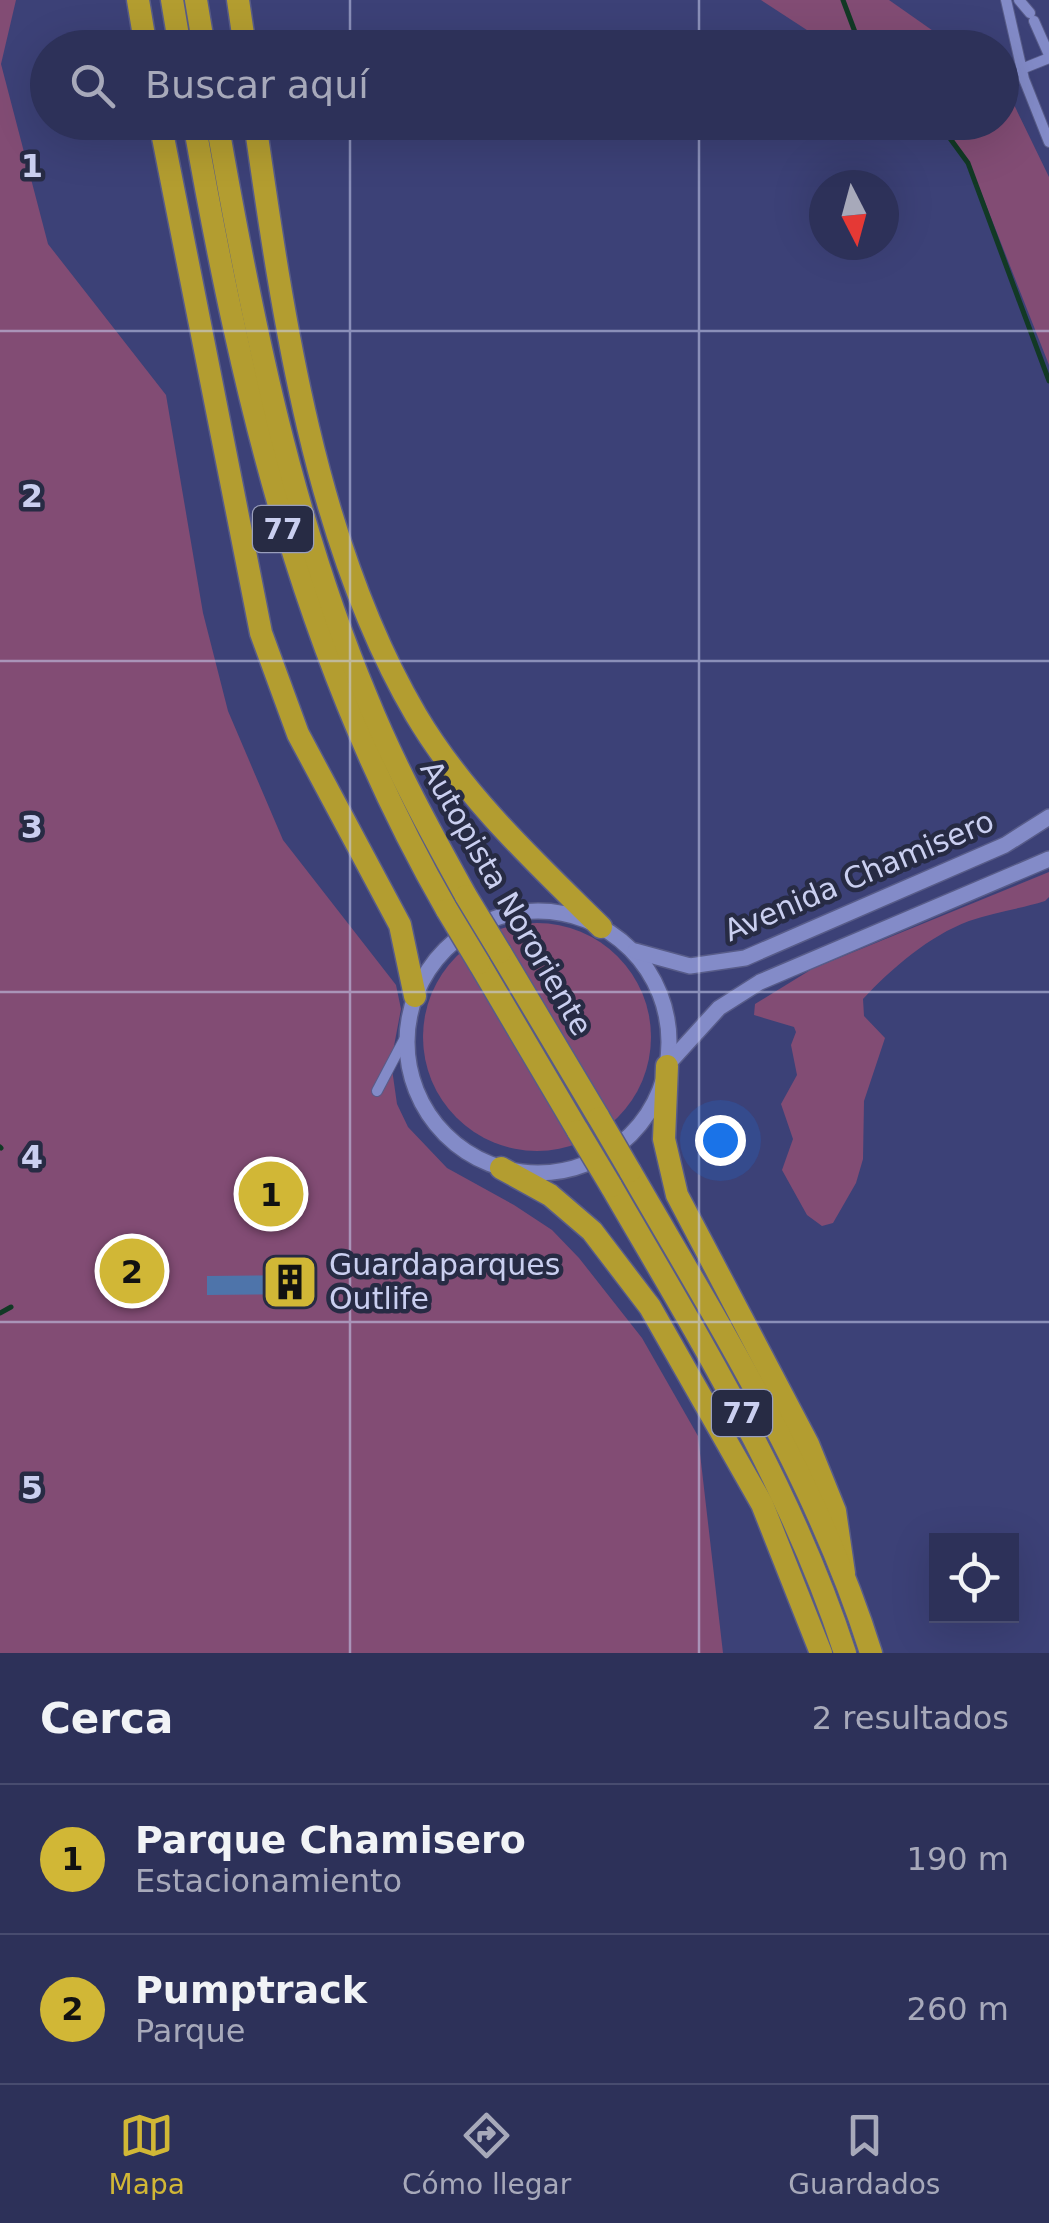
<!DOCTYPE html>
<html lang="es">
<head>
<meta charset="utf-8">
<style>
	:root { --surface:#2d3159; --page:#393d62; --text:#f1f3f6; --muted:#a7a9ba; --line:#484c6f; --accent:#d1b736 }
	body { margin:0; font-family:"DejaVu Sans",sans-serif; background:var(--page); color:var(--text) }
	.controls { position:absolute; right:30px; bottom:30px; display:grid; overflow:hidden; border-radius:0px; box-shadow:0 10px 40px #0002 }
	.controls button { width:90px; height:90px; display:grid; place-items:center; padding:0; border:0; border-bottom:2px solid var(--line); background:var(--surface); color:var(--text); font:50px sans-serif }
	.compass { position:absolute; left:809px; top:170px; width:90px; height:90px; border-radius:50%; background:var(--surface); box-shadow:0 10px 40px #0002; rotate:174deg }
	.you { position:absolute; left:720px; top:1140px; width:35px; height:35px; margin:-25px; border:8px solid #fff; border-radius:50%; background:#1a73e8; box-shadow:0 0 0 15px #1a73e833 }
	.badge { display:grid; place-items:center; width:65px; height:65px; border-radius:50%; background:var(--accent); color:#111; font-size:32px; font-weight:700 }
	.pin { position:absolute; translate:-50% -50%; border:5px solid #fff; box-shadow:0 2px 10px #0006 }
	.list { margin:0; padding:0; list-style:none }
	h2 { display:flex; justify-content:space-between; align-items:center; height:130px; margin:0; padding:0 40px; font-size:42px }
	h2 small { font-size:32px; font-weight:400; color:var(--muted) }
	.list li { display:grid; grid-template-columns:65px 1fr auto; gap:30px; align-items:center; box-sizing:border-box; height:150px; padding:0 40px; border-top:2px solid var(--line) }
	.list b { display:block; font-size:38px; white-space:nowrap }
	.list p { margin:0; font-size:32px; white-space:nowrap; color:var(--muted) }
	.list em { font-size:32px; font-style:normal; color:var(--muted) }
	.icon { flex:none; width:55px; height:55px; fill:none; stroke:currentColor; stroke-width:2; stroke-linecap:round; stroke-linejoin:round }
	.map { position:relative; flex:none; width:1049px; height:1653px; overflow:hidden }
	.search { position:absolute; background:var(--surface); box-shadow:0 10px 40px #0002; left:30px; right:30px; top:30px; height:110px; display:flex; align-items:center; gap:25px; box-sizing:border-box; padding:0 35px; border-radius:55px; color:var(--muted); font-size:38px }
	.sheet { height:430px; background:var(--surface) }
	nav { display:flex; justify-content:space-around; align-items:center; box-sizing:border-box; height:140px; border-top:2px solid var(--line); background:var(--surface); font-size:28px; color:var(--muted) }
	nav a { display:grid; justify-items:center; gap:5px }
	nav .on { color:var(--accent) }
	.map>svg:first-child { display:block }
	.green { fill:#824c74 }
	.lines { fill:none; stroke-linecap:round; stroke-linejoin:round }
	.stream { stroke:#123925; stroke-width:5 }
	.building { fill:#4e74aa }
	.minor-casing { stroke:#585c89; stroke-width:12 }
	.tertiary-casing { stroke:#585c89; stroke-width:18 }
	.motorway-casing { stroke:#585c89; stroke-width:25 }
	.minor { stroke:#838bc8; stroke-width:10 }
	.tertiary { stroke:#838bc8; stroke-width:15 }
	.motorway { stroke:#b39d30; stroke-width:22 }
	.motorway-bridge-casing { stroke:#585c89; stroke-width:25; stroke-linecap:butt }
	.motorway-bridge { stroke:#b39d30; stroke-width:22 }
	.grid { fill:none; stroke:#cacff0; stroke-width:2.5; stroke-opacity:0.55 }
	.labels { text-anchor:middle; stroke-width:9; stroke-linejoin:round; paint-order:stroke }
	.shield { fill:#272b44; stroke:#999ebc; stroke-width:2.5 }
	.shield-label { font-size:28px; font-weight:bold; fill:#cacff0 }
	.street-label { font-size:30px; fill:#cacff0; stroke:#272b44 }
	.poi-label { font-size:30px; fill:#cacff0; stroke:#272b44; text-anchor:start }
	.grid-label { font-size:32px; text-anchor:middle; font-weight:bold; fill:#cacff0; stroke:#272b44; stroke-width:9; stroke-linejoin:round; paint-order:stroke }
</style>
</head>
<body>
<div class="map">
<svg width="1049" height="1653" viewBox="0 0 1049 1653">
	<rect width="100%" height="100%" fill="#3c4177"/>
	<g class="green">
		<path d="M0 0H16L1 64 48 244 166 395 203 613 228 711 283 840 396 985 401 1009 391 1062 397 1104 408 1127 447 1168 514 1205 552 1230 579 1258 642 1338 698 1436 723 1653H0Z"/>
		<path d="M761 0H889L956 47H833Z"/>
		<path d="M1002 80 1049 177V365L977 182 943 123 1002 122Z"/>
		<path d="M1049 872V897L1045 901C1020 909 994 912 969 921 929 936 892 968 863 999L864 1016 885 1038 864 1101 863 1159 856 1183 833 1223 822 1226 807 1215 782 1170 793 1139 781 1104 797 1075 791 1045 796 1032 794 1027 754 1015 755 1004 812 969Z"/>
		<circle cx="537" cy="1037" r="114"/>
	</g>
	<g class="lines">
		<g class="stream">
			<path d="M843 0 861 48"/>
			<path d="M938 122 968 163 1049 381"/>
			<path d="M0 1147 1 1148"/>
			<path d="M0 1313 11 1307"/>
		</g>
	</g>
	<path class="building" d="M316 1275V1294L207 1295V1276Z"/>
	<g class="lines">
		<g class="minor-casing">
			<g id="minor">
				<path d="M1006 0 1024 79 1049 142"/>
				<path d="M1019 0 1030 13"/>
				<path d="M1034 21 1049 55"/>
				<path d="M1024 68 1049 58"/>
				<path d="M377 1091 407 1034"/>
			</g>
		</g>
		<g class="tertiary-casing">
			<g id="tertiary">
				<circle cx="538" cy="1042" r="131"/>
				<path d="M635 951 690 966 745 958 1005 845 1049 817"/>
				<path d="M669 1063 719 1008 760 982 1049 859"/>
			</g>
		</g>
		<g class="motorway-casing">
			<g id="motorway">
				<path d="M138 0 146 48"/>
				<path d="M172 0 180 48"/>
				<path d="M196 0 204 48"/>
				<path d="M238 0 245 48"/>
				<path d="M160 122 261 633 298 734 400 925 415 996"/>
				<path d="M194 122C243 400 305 663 447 910"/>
				<path d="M217 122C251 316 291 516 367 698 395 767 430 831 466 896"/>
				<path d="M255 122C283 318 315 543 416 715 464 796 535 862 601 927"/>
				<path d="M500 952 599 1118"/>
				<path d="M479 963 578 1131"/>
				<path d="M667 1066 664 1139 677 1195 808 1444 835 1511 844 1573"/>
				<path d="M501 1168 550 1195 592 1231 650 1307 762 1504 821 1653"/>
				<path d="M630 1171C720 1327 817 1480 871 1653"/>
				<path d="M611 1186C699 1338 791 1486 845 1653"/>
			</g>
		</g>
		<use href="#minor" class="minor"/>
		<use href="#tertiary" class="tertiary"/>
		<use href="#motorway" class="motorway"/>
		<g class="motorway-bridge-casing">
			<g id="motorway-bridge">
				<path d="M466 896 500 952"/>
				<path d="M447 910 479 963"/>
				<path d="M599 1118 630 1171"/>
				<path d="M578 1131 611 1186"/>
			</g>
		</g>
		<use href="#motorway-bridge" class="motorway-bridge"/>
	</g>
	<path class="grid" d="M350 0V48M699 0V48M350 122V1653M699 122V1653M0 331H1049M0 661H1049M0 992H1049M0 1322H1049"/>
	<defs>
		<g id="building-square" transform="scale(2.875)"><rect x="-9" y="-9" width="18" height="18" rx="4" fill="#d1b736" stroke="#272b44"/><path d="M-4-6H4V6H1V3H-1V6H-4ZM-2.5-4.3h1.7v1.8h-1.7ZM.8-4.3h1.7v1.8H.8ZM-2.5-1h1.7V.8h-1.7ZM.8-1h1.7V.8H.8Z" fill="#111"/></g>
	</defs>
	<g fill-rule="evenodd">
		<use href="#building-square" x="290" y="1282"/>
	</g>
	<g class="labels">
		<g class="shield">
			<rect x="253" y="506" width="60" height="46" rx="8"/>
			<rect x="712" y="1390" width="60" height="46" rx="8"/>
		</g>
		<g class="shield-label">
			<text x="283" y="539">77</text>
			<text x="742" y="1423">77</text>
		</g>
		<g class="street-label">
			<text transform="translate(859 876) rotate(-23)" y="10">Avenida Chamisero</text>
			<text transform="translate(506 898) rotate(60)" y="10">Autopista Nororiente</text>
		</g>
		<g class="poi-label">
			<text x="329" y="1275">Guardaparques<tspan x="329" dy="34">Outlife</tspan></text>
		</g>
	</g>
	<g class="grid-label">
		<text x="32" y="177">1</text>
		<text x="32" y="507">2</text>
		<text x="32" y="838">3</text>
		<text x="32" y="1168">4</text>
		<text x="32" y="1499">5</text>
	</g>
</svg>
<div class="controls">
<button><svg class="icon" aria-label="locate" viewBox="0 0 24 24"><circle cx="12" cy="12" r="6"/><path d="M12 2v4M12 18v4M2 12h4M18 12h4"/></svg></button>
</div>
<svg class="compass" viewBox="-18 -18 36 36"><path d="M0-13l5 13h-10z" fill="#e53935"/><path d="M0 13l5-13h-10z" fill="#a7a9ba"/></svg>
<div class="you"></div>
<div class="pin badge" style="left:271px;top:1194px">1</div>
<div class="pin badge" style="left:132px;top:1271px">2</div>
<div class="search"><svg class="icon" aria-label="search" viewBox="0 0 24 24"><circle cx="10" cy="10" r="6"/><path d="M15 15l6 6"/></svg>Buscar aquí</div>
</div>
<section class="sheet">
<h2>Cerca<small>2 resultados</small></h2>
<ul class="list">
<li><span class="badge">1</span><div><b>Parque Chamisero</b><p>Estacionamiento</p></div><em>190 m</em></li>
<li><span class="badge">2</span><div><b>Pumptrack</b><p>Parque</p></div><em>260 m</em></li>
</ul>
</section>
<nav>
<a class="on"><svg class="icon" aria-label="map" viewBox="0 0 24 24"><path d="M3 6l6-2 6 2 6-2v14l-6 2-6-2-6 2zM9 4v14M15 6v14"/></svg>Mapa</a>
<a><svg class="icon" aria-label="directions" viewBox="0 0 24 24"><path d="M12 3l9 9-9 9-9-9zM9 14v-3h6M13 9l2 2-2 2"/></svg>Cómo llegar</a>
<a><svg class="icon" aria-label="saved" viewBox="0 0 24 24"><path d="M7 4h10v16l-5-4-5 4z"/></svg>Guardados</a>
</nav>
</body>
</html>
